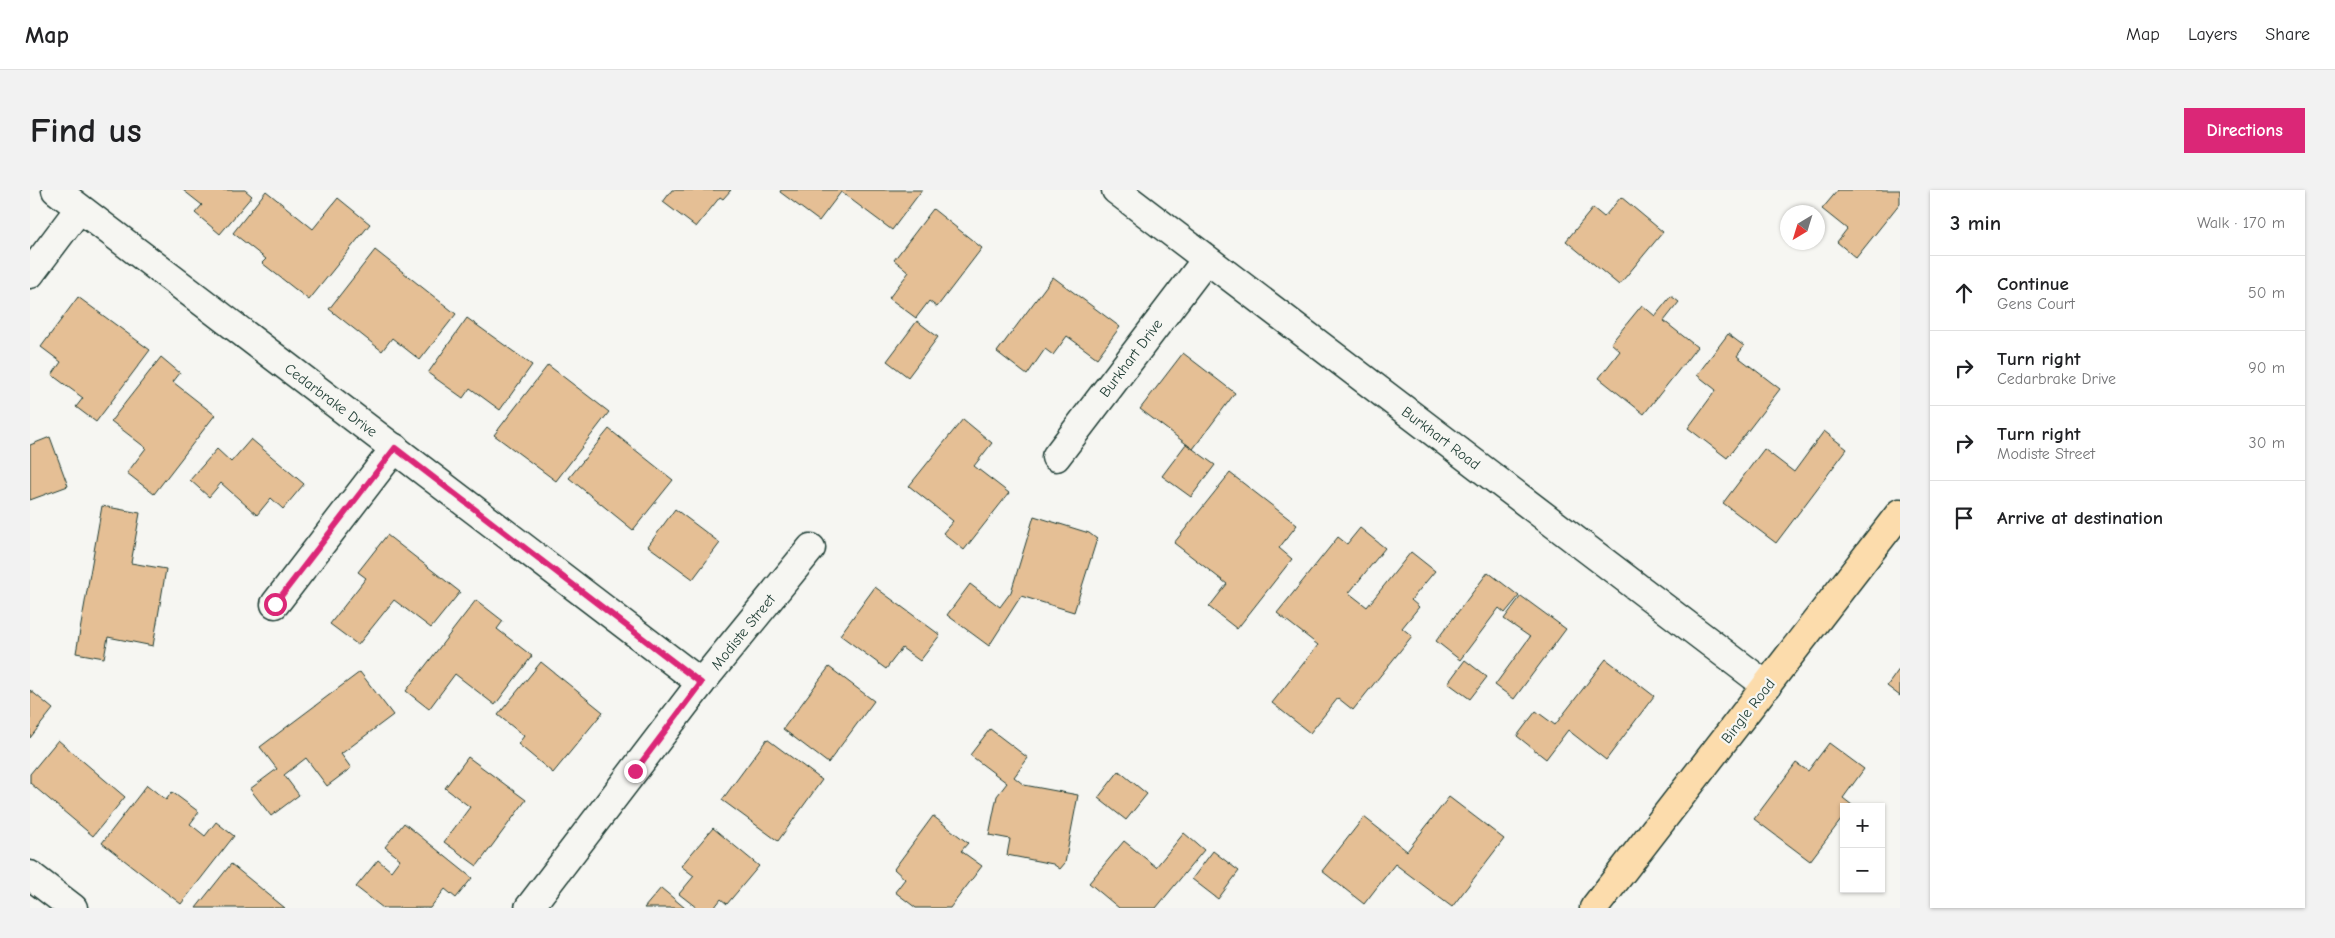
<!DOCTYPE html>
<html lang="en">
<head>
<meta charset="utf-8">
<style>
	:root { --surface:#fff; --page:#f2f2f2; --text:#202124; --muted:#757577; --line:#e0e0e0; --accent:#db2777 }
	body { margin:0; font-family:"Comic Neue",sans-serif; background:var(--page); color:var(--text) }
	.controls { position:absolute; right:15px; bottom:15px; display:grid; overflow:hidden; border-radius:0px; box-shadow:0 1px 4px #0004 }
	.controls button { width:45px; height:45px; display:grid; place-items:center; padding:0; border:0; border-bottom:1px solid var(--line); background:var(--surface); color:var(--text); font:25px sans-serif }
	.compass { position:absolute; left:1750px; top:15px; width:45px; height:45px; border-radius:50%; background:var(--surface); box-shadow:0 1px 4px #0004; rotate:218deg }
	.stop { position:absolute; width:15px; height:15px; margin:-11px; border:4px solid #db2777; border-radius:50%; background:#fff }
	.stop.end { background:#db2777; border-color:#fff; box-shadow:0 1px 5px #0008 }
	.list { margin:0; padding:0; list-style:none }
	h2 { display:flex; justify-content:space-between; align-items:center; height:65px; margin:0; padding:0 20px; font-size:21px }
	h2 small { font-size:16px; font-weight:400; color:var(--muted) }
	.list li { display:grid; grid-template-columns:32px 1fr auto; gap:15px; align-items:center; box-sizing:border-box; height:75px; padding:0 20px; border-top:1px solid var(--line) }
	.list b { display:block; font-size:19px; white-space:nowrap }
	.list p { margin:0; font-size:16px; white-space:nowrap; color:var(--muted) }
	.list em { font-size:16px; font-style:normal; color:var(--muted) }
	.icon { flex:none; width:28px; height:28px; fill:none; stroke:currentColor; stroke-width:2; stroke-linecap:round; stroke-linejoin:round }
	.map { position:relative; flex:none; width:1870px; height:718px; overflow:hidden; border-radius:0px }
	header { display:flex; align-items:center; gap:30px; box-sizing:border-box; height:70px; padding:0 25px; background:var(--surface); border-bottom:1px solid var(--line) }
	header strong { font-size:24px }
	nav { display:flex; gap:28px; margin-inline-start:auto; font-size:18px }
	.intro { display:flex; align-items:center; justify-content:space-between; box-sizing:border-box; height:120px; padding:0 30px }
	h1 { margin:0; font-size:35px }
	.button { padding:12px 22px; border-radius:0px; background:var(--accent); color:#fff; font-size:18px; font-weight:700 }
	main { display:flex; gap:30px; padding:0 30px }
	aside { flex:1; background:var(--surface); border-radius:0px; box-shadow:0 1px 4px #0004 }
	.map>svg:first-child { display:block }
	.building { fill:#e5bf95; stroke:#1f3d34 }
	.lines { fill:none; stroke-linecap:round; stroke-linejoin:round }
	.minor-casing { stroke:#1f3d34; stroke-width:31 }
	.major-casing { stroke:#1f3d34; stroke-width:31 }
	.minor { stroke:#f6f6f2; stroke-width:28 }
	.major { stroke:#fcdcac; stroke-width:28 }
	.route { stroke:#db2777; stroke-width:6 }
	.labels { text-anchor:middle; stroke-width:4.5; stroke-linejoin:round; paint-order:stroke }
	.street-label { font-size:15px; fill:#1f3d34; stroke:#f6f6f2 }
</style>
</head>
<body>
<header>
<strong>Map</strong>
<nav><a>Map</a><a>Layers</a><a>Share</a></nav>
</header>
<div class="intro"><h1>Find us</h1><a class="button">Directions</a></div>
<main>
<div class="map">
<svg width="1870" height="718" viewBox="0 0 1870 718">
	<rect width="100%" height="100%" fill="#f6f6f2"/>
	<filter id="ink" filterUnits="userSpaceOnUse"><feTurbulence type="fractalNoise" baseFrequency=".02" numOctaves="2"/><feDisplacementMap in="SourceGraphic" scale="10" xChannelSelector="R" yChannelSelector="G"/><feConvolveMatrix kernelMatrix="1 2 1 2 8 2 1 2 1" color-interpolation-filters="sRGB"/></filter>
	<g filter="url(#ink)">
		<g class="building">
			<path d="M153 0H215L222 6 190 44 165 23 172 15Z"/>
			<path d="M642 0H701L693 9 690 7 666 37 633 12Z"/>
			<path d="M751 0H892L862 40 811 2 789 31 750 2Z"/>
			<path d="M1808 0H1870V13L1826 68 1807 52 1817 39 1792 19Z"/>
			<path d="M236 1 283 39 308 8 340 34 279 110 232 73 236 69 203 43Z"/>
			<path d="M1591 7 1633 42 1589 95 1536 51 1563 18 1574 27Z"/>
			<path d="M903 19 952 58 907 117 899 111 886 128 859 108 879 82 864 70Z"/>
			<path d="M345 60 426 124 390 170 362 148 352 161 299 119Z"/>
			<path d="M1023 87 1090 137 1067 168 1037 146 1023 165 1015 159 997 185 967 162Z"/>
			<path d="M1641 106 1649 112 1634 131 1667 157 1614 224 1569 188 1590 161 1581 153 1612 115 1625 126Z"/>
			<path d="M48 107 120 160 66 232 46 217 53 208 22 185 31 172 11 157Z"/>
			<path d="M437 128 502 175 470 220 440 198 433 208 398 183Z"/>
			<path d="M887 131 908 147 878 187 857 171Z"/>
			<path d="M1698 144 1714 156 1707 166 1750 199 1697 268 1658 238 1686 200 1667 185Z"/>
			<path d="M1153 163 1205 203 1163 259 1110 219Z"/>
			<path d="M131 167 150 183 143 192 185 225 124 304 97 283 116 258 81 231Z"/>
			<path d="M518 175 579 222 526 291 464 245Z"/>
			<path d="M933 229 962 253 944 276 979 303 934 360 913 343 923 331 879 296Z"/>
			<path d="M579 239 643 290 603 340 539 288Z"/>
			<path d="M1794 241 1817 259 1746 353 1693 313 1734 259 1764 282Z"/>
			<path d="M20 247 38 296 0 310V255Z"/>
			<path d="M221 249 274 294 253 319 241 308 227 325 191 293 179 307 160 290 187 259 201 272Z"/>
			<path d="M1156 254 1185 275 1161 307 1132 286Z"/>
			<path d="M1200 283 1267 335 1249 358 1262 369 1207 439 1179 417 1197 394 1144 353Z"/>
			<path d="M72 316 110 323 101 373 136 379 123 456 78 447 74 468 46 463Z"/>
			<path d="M645 319 690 353 663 389 618 356Z"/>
			<path d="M1004 326 1059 343 1067 349 1044 422 991 406 959 456 917 425 940 394 970 417 981 402Z"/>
			<path d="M1330 338 1355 358 1319 403 1337 417 1381 362 1405 381 1381 410 1389 417 1372 438 1382 446 1323 520 1308 508 1280 543 1242 513 1288 455 1247 423 1308 347 1317 354Z"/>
			<path d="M357 345 430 402 401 438 364 410 328 455 300 434 336 388 328 382Z"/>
			<path d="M1458 382 1489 406 1475 423 1469 418 1430 470 1406 451Z"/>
			<path d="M845 397 910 445 890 471 872 458 856 479 810 445Z"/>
			<path d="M1491 406 1536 439 1484 509 1465 495 1500 447 1474 429Z"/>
			<path d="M446 410 473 431 467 439 502 466 465 515 425 484 399 519 376 501Z"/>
			<path d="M1576 469 1624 506 1576 570 1538 540 1516 569 1487 546 1506 521 1525 535Z"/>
			<path d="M1435 470 1457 487 1440 509 1418 493Z"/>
			<path d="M511 472 573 522 523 583 488 554 494 546 468 525Z"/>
			<path d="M799 477 844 511 798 573 753 539Z"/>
			<path d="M1870 478V506L1857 496Z"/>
			<path d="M330 482 363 525 311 564 321 578 297 596 276 568 254 585 269 605 241 626 220 599 247 579 230 557Z"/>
			<path d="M0 500 23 519 0 548Z"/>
			<path d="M960 539 998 568 984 587 994 595 1048 605 1035 673 1030 679 1023 674 977 665 980 649 959 645 967 606 977 593 940 565Z"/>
			<path d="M737 549 792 590 748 651 692 610Z"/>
			<path d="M28 550 95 607 63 646 0 593V584Z"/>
			<path d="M1799 553 1834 579 1813 608 1822 615 1814 617V626L1780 671 1724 629 1766 573 1778 581Z"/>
			<path d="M438 567 496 610 447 676 414 652 440 617 415 598Z"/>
			<path d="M1089 581 1117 604 1096 630 1068 608Z"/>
			<path d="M117 595 136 610 142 602 169 622 160 634 175 646 186 632 204 646 151 714 72 653Z"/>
			<path d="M1419 607 1474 649 1422 717 1365 674 1334 714 1292 681 1334 627 1377 661Z"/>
			<path d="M903 626 938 653 931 661 952 676 920 718H886L865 702 875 689 864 679Z"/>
			<path d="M374 633 442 688 426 708 415 699 400 718H353L326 697 348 670 361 681 370 669 355 657Z"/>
			<path d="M683 638 729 676 697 714 691 709 684 718H667L649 704 664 686 651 676Z"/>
			<path d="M1154 643 1174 660 1126 718H1089L1059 693 1094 651 1126 677Z"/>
			<path d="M1183 661 1209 681 1188 709 1162 689Z"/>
			<path d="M201 674 255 718H166Z"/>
			<path d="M631 698 655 718H614Z"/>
		</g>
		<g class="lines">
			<g class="minor-casing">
				<g id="minor">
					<path d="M26 0 671 493"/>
					<path d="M1086 0 1737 496"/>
					<path d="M0 84 49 19"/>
					<path d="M1026 267 1176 70"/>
					<path d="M245 414 365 258"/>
					<path d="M0 685 43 718"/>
					<path d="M499 718 671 493 781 358"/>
				</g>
			</g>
			<g class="major-casing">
				<path id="major" d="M1564 718 1870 323"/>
			</g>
			<use href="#minor" class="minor"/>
			<use href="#major" class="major"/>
		</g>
	</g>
	<g class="lines" filter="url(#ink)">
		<path class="route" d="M245 414 365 258 671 493 605 581"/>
	</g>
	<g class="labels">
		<g class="street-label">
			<text transform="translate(1101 168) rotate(-53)" y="5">Burkhart Drive</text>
			<text transform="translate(301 210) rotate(37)" y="5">Cedarbrake Drive</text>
			<text transform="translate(1411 248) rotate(37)" y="5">Burkhart Road</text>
			<text transform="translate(713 442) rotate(-51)" y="5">Modiste Street</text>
			<text transform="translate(1718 521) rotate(-52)" y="5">Bingle Road</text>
		</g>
	</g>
</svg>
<div class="controls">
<button>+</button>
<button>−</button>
</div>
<svg class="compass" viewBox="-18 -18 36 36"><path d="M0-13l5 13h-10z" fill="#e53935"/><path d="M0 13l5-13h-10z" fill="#757577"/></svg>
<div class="stop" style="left:245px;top:414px"></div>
<div class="stop end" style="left:605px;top:581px"></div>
</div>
<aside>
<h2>3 min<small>Walk · 170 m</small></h2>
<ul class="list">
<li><svg class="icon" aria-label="ahead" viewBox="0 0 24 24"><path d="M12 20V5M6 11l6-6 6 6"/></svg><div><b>Continue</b><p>Gens Court</p></div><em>50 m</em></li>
<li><svg class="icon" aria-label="right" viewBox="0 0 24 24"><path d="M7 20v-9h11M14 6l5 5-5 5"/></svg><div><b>Turn right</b><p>Cedarbrake Drive</p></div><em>90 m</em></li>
<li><svg class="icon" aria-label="right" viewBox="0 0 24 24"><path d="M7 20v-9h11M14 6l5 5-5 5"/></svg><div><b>Turn right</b><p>Modiste Street</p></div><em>30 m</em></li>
<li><svg class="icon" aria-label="arrive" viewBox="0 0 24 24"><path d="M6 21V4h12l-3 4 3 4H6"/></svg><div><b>Arrive at destination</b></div></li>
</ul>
</aside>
</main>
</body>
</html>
